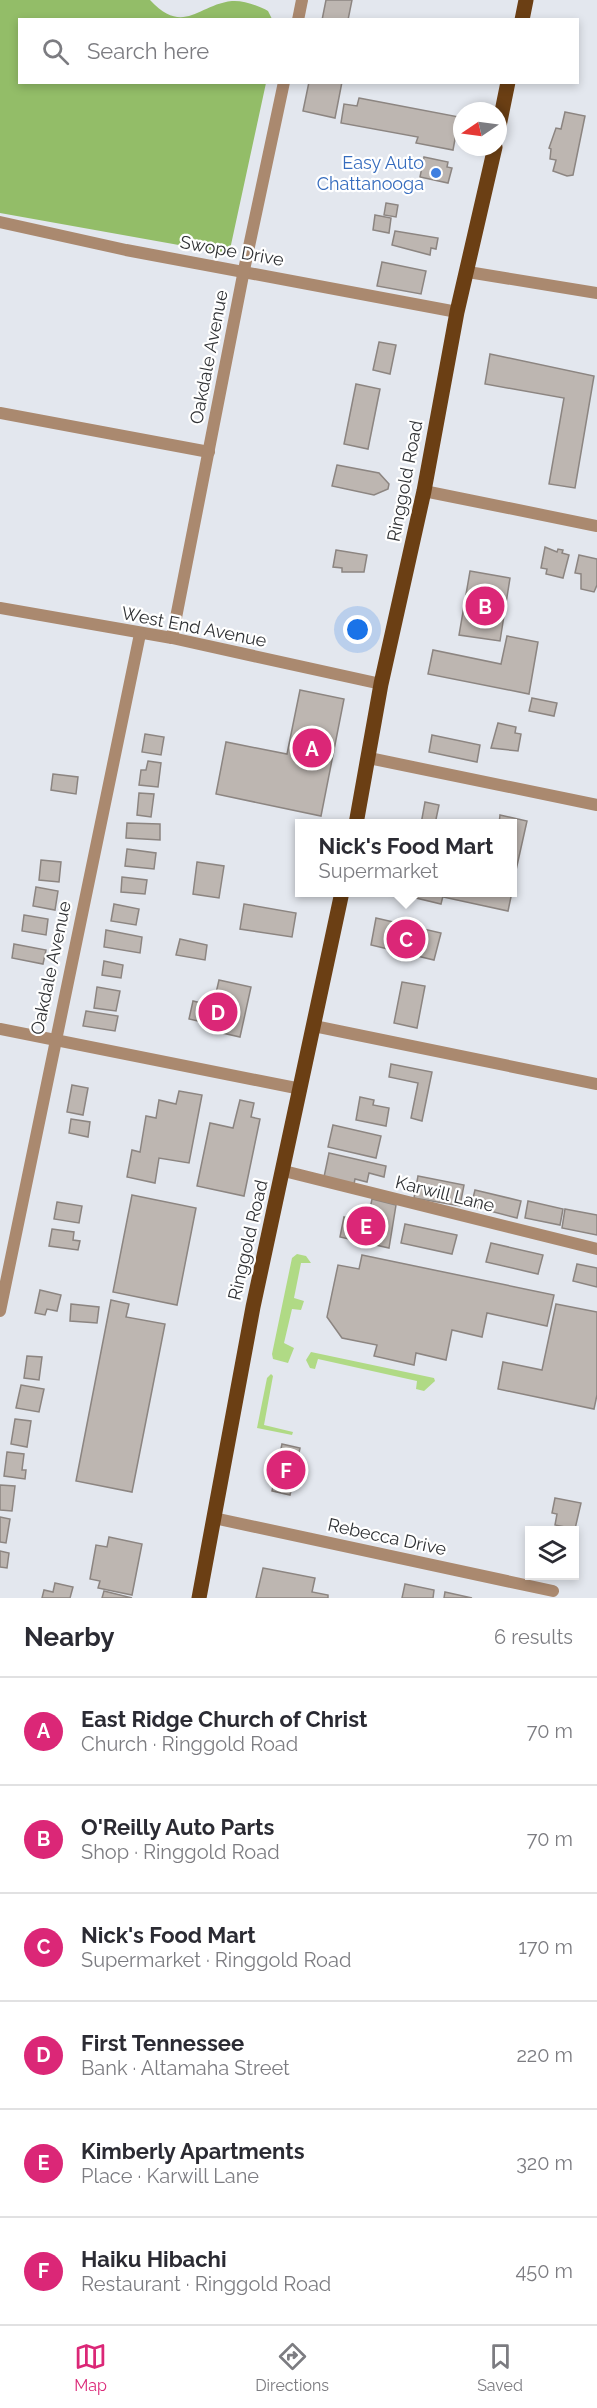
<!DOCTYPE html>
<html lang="en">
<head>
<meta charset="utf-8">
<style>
	:root { --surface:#fff; --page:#f7f7f7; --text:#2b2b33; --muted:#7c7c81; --line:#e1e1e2; --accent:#db2777 }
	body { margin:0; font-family:Raleway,sans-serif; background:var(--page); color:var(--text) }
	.controls { position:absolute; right:18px; bottom:18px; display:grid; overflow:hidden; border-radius:0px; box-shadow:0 3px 9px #0003 }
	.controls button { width:54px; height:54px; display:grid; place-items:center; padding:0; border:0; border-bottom:2px solid var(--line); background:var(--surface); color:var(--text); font:30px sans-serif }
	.compass { position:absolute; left:453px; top:102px; width:54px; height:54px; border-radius:50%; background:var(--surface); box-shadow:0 3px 9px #0003; rotate:257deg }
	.you { position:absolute; left:358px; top:630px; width:21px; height:21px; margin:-15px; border:4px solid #fff; border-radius:50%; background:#1a73e8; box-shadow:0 0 0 9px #1a73e833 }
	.badge { display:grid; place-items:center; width:39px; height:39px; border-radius:50%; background:var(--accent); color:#fff; font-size:20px; font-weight:700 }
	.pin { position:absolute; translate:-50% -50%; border:3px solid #fff; box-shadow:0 2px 6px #0006 }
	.popup { position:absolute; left:295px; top:819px; width:222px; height:78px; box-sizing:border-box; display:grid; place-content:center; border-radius:0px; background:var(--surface); filter:drop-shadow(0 2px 4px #0005); font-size:20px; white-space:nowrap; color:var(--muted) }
	.popup b { font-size:22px; color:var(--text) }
	.popup::after { content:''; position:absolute; left:50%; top:100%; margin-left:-12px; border:12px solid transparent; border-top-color:var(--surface) }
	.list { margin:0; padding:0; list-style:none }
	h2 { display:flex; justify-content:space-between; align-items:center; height:78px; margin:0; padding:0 24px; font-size:26px }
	h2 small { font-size:20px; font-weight:400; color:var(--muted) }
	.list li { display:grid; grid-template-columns:39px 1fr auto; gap:18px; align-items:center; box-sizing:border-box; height:108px; padding:0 24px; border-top:2px solid var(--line) }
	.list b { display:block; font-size:22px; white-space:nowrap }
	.list p { margin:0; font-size:20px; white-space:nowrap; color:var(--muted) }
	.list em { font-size:20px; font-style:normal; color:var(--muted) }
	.icon { flex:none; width:33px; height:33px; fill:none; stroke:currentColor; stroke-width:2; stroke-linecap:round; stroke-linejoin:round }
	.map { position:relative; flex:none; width:597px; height:1598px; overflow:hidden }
	.search { position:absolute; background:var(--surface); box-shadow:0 3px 9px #0003; left:18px; right:18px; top:18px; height:66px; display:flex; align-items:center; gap:15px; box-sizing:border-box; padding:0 21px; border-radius:0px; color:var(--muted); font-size:22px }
	.sheet { height:726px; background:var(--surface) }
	nav { display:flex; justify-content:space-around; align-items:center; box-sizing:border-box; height:84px; border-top:2px solid var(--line); background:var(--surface); font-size:16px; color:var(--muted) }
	nav a { display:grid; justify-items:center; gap:3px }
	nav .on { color:var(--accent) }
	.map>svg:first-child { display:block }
	.green { fill:#b0da85 }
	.forest { fill:#93bd68 }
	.building { fill:#bdb6b1; stroke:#8c8581; stroke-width:1.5 }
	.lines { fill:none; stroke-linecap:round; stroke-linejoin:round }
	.street { stroke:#aa896f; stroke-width:12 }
	.primary { stroke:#6b3f14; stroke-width:15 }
	.shop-dot { fill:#3f7fe0; stroke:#fff; stroke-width:2 }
	.labels { text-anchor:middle; stroke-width:4.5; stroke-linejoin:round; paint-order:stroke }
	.shop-label { font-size:18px; fill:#366cbe; stroke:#fff; text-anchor:end }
	.street-label { font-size:18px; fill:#303235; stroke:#fff }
</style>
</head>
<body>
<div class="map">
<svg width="597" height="1598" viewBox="0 0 597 1598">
	<rect width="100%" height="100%" fill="#e3e7ee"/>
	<g class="green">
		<path d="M297 1254 306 1256 311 1263H301L294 1298 304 1301 301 1310 292 1309 284 1343 294 1348 288 1363 273 1359 272 1354 292 1258Z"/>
		<path d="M311 1352 434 1378 435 1381 424 1391 416 1389 417 1381 318 1359 315 1369 310 1368 306 1360Z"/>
		<path d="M271 1374 273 1376 264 1425 293 1432 292 1435 257 1428 267 1378Z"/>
	</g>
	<path class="forest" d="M0 0H150C184 36 197 5 232 1 243 0 259 6 268 11L272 19 20 20V82L266 83 229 254 0 213Z"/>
	<g class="building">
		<path d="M326 0H352L348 20H322Z"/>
		<path d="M309 82H342L335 118 303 111Z"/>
		<path d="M359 98 459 117 453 150 416 143 418 137 341 123 344 104 357 106Z"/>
		<path d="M565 112 585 116 573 175 567 176 553 171 556 160 550 159 551 149 549 148 556 128 561 129Z"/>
		<path d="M424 157 448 162 447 167 452 168 448 183 420 177Z"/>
		<path d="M386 203 398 205 396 217 384 215Z"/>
		<path d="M375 215 391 218 389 233 373 230Z"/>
		<path d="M395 231 438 238 436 249 431 248 430 255 392 245Z"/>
		<path d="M382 262 426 271 421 294 377 286Z"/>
		<path d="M379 342 396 345 390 374 373 370Z"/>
		<path d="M490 354 594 376 575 488 549 484 564 398 485 384Z"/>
		<path d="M356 384 380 389 368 449 344 444Z"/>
		<path d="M337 465 379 473 389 484 388 489 374 495 332 486Z"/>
		<path d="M545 547 557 552 558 549 563 550 562 553 569 555 563 578 546 574 547 569 541 568Z"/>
		<path d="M336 550 367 555 364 572H342V568L333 567Z"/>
		<path d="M579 555 597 559V585L594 592 581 589V574L575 573Z"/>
		<path d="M470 571 510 578 500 641 459 635Z"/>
		<path d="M507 636 538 642 529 694 428 674 433 650 501 664Z"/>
		<path d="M300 690 344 699 321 816 216 794 226 742 287 754Z"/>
		<path d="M532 698 557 703 554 716 529 711Z"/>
		<path d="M498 723 516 727 515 733 521 734 518 751 491 748Z"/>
		<path d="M145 734 164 737 161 755 142 752Z"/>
		<path d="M432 735 480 745 477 762 429 752Z"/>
		<path d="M148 761 161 763 158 787 139 785 141 770H146Z"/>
		<path d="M53 774 78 777 76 794 51 790Z"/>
		<path d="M139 793 154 794 151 817 137 815Z"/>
		<path d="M425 802 439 805 435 824H421Z"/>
		<path d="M500 815 527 821 512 888V824H499Z"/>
		<path d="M127 823 160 824V840L126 838Z"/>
		<path d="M127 849 156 853 154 869 125 866Z"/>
		<path d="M41 860 61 862 59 882 39 880Z"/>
		<path d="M197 862 224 866 219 898 193 894Z"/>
		<path d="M122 877 147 880 145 894 121 892Z"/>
		<path d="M36 887 58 891 55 910 33 906Z"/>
		<path d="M391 892H444L441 904Z"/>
		<path d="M444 892H512L508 911 443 897Z"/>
		<path d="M114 904 139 909 136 925 111 921Z"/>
		<path d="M244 904 296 913 292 937 240 929Z"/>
		<path d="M24 915 48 919 46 935 22 931Z"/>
		<path d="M376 918 441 933 434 960 371 945Z"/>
		<path d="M106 930 142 937 140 953 104 947Z"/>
		<path d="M180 939 207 945 205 960 176 955Z"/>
		<path d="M14 944 46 950 43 964 12 958Z"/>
		<path d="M104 961 123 965 121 978 102 975Z"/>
		<path d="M219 980 251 987 240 1037 209 1030 211 1024 189 1019 193 1001 213 1006Z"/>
		<path d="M402 982 425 986 417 1028 394 1023Z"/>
		<path d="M97 987 120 991 116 1011 94 1008Z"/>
		<path d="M86 1011 118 1016 115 1031 83 1026Z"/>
		<path d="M391 1064 432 1072 422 1121 411 1118 418 1083 389 1077Z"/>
		<path d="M72 1085 88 1088 83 1115 67 1112Z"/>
		<path d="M179 1091 202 1095 189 1163 159 1158 155 1183 127 1177 132 1150 140 1152 146 1116 156 1118 159 1100 176 1104Z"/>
		<path d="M360 1097 374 1100 373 1105 389 1108 386 1126 356 1120Z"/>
		<path d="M240 1100 254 1103 251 1117 260 1119 244 1196 197 1186 210 1123 233 1128Z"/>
		<path d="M71 1119 90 1122 88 1137 69 1133Z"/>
		<path d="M333 1125 381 1136 376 1158 328 1147Z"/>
		<path d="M329 1153 386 1166 384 1177 369 1173 367 1182 355 1179 354 1184 324 1177Z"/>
		<path d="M418 1176 464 1185 460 1206 414 1198Z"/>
		<path d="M475 1190 521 1201 517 1218 471 1206Z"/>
		<path d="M132 1195 196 1208 177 1305 113 1292Z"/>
		<path d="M372 1199 396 1205 389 1248 340 1237 344 1217 364 1222 368 1219Z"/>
		<path d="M528 1201 563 1209 560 1225 525 1218Z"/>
		<path d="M57 1202 82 1206 79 1223 54 1219Z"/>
		<path d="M565 1209 597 1215V1235L562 1228Z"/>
		<path d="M405 1224 457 1235 452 1254 401 1243Z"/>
		<path d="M52 1229 74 1232 73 1240 80 1241 78 1250 49 1246Z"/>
		<path d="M491 1243 543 1255 538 1274 486 1262Z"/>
		<path d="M362 1255 554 1295 547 1326 487 1313 482 1337 452 1330 446 1360 416 1353 414 1365 374 1356 377 1345 342 1338 327 1317 338 1265 359 1269Z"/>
		<path d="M577 1264 597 1268V1287L573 1281Z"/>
		<path d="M40 1290 61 1295 57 1311 47 1309 45 1315 35 1313Z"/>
		<path d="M111 1300 129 1304 126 1317 165 1324 132 1492 76 1481Z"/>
		<path d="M71 1304 99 1307 97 1323 70 1321Z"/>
		<path d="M556 1304 597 1312V1395L594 1409 498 1389 503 1362 542 1370Z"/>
		<path d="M27 1356 42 1357 39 1380 24 1378Z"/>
		<path d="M21 1385 44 1389 39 1412 16 1408Z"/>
		<path d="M15 1419 31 1421 27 1447 11 1444Z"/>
		<path d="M282 1444 300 1448 290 1495 272 1491Z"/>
		<path d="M7 1452 24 1454 22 1470H26L25 1479 4 1476Z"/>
		<path d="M0 1485 15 1486 12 1511 0 1510Z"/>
		<path d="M555 1498 581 1503 575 1529 555 1525 557 1514 552 1513Z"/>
		<path d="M0 1517 10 1519 6 1543 0 1542Z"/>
		<path d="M109 1537 142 1544 132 1595 98 1588 100 1581 90 1579 96 1545 107 1547Z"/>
		<path d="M0 1551 9 1553 7 1568 0 1567Z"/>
		<path d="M263 1568 315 1578 312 1592 328 1595V1598H256Z"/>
		<path d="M55 1583 73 1587 70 1598H42L44 1590 53 1592Z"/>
		<path d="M405 1584 434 1590 433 1598H402Z"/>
		<path d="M104 1591 132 1598H102Z"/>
		<path d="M445 1592 472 1598H444Z"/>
	</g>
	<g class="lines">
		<g class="street">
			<path d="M298 20 302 0"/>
			<path d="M0 222 126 250 457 312"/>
			<path d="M468 272 597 293"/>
			<path d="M0 413 209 452"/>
			<path d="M424 491 597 526"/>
			<path d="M0 608 172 638 381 684"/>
			<path d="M172 638 244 270 284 82"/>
			<path d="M369 758 597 805"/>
			<path d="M314 1026 597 1084"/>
			<path d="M0 1029 301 1089"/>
			<path d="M284 1171 597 1249"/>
			<path d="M0 1311 140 634"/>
			<path d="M214 1518 553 1591"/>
		</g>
		<g class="primary">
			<path d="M522 20 526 0"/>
			<path d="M498 131 508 82"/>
			<path d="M356 824 381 684 424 491 457 312 495 147"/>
			<path d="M199 1598 253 1307 342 892"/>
		</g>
	</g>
	<circle class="shop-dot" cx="436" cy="173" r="6"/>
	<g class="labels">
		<g class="shop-label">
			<text x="424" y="169">Easy Auto<tspan x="424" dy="21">Chattanooga</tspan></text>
		</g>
		<g class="street-label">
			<text transform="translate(232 251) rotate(10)" y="6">Swope Drive</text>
			<text transform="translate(209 357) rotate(-79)" y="6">Oakdale Avenue</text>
			<text transform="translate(405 481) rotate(-79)" y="6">Ringgold Road</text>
			<text transform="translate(194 627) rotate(11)" y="6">West End Avenue</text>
			<text transform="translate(51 968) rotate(-78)" y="6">Oakdale Avenue</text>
			<text transform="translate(445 1194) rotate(14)" y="6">Karwill Lane</text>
			<text transform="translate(248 1240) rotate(-77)" y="6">Ringgold Road</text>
			<text transform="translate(387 1537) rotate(12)" y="6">Rebecca Drive</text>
		</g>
	</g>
</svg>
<div class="controls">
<button><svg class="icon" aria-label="layers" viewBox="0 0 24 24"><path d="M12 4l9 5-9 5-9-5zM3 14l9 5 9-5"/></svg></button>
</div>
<svg class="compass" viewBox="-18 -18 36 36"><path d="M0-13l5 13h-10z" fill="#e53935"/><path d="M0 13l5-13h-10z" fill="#7c7c81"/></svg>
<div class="you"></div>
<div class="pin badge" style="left:312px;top:748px">A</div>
<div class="pin badge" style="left:485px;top:606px">B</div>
<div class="pin badge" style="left:406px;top:939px">C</div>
<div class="popup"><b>Nick's Food Mart</b>Supermarket</div>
<div class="pin badge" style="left:218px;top:1012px">D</div>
<div class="pin badge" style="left:366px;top:1226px">E</div>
<div class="pin badge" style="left:286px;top:1470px">F</div>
<div class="search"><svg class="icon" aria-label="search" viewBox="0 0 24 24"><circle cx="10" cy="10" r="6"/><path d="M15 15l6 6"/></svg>Search here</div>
</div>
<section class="sheet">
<h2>Nearby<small>6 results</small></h2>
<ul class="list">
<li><span class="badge">A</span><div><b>East Ridge Church of Christ</b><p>Church · Ringgold Road</p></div><em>70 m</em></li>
<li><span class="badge">B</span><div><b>O'Reilly Auto Parts</b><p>Shop · Ringgold Road</p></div><em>70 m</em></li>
<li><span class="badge">C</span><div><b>Nick's Food Mart</b><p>Supermarket · Ringgold Road</p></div><em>170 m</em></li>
<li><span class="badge">D</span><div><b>First Tennessee</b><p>Bank · Altamaha Street</p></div><em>220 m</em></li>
<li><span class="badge">E</span><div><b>Kimberly Apartments</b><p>Place · Karwill Lane</p></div><em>320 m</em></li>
<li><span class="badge">F</span><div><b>Haiku Hibachi</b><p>Restaurant · Ringgold Road</p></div><em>450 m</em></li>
</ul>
</section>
<nav>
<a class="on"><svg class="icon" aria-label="map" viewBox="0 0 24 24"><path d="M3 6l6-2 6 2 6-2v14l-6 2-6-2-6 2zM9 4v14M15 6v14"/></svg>Map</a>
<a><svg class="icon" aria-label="directions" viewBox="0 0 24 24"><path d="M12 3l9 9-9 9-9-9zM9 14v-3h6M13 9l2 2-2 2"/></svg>Directions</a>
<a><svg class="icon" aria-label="saved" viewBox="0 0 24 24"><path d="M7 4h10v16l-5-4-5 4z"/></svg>Saved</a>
</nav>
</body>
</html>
